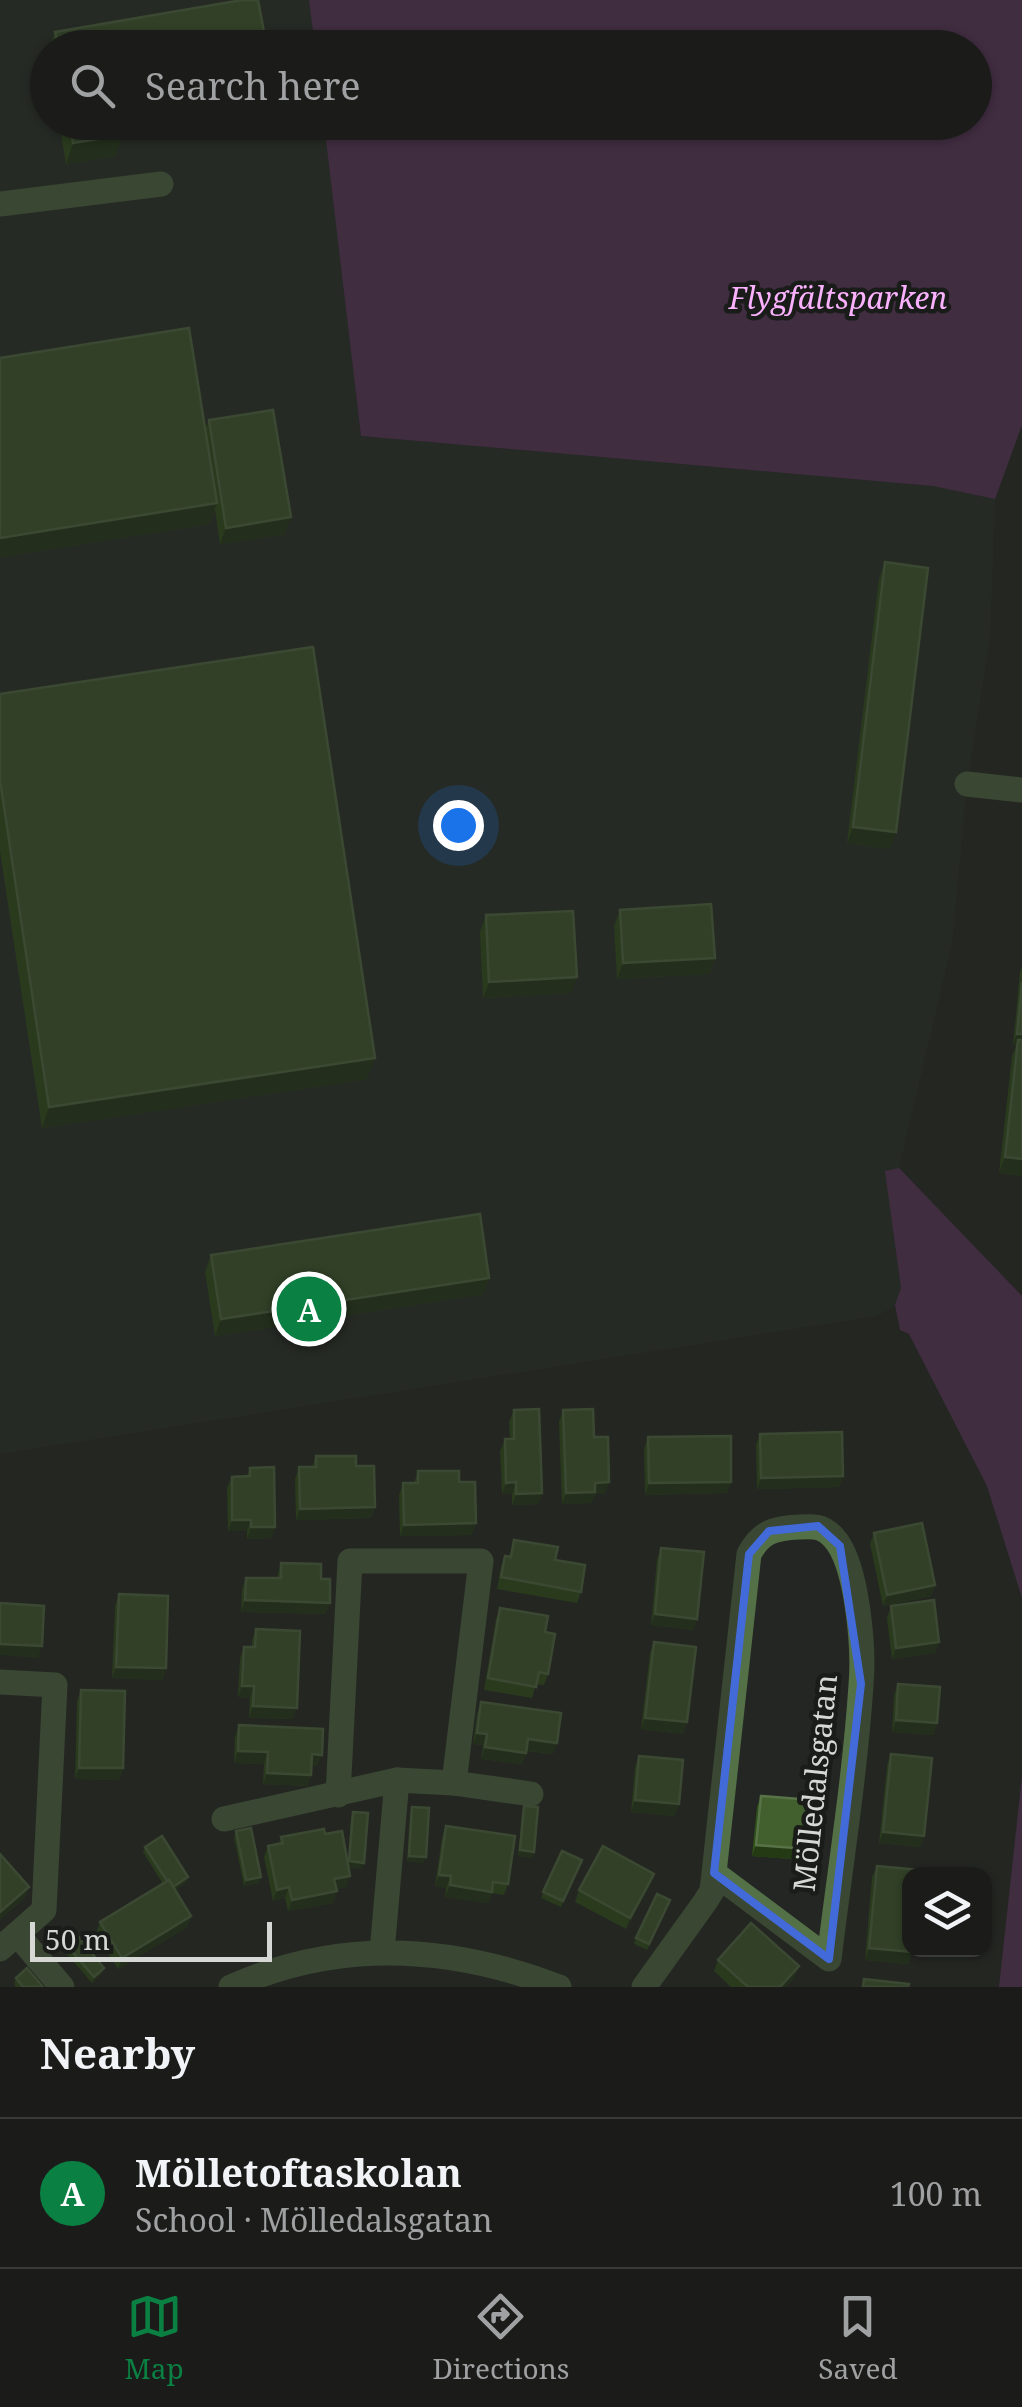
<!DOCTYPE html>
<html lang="en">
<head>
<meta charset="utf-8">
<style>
	:root { --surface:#1b1c1a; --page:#242523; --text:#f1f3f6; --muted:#a0a1a2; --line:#393a39; --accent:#0b8043 }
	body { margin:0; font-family:"Noto Serif",serif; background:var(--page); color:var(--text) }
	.controls { position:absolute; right:30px; bottom:30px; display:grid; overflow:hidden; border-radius:20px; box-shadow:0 2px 8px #0004 }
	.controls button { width:90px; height:90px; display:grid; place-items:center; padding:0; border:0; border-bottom:2px solid var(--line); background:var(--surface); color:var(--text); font:50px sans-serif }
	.scale { position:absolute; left:30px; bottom:25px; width:242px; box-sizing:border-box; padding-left:10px; border:5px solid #d6d8d6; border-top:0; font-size:28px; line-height:35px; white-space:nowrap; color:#d6d8d6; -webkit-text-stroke:8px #1a1c19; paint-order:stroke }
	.you { position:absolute; left:458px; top:825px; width:35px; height:35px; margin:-25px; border:8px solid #fff; border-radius:50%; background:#1a73e8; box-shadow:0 0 0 15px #1a73e833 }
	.badge { display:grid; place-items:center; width:65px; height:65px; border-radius:50%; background:var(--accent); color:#fff; font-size:32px; font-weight:700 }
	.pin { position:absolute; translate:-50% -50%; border:5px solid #fff; box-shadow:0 2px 10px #0006 }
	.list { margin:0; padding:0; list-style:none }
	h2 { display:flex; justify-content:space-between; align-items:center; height:130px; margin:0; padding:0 40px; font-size:42px }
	h2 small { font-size:32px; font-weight:400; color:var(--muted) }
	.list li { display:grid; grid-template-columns:65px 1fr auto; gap:30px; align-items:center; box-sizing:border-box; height:150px; padding:0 40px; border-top:2px solid var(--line) }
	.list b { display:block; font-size:38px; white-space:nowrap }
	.list p { margin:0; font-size:32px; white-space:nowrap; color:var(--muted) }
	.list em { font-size:32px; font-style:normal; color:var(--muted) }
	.icon { flex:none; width:55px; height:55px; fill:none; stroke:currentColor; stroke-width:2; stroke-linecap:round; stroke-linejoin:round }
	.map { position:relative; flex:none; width:1022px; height:1987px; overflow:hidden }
	.search { position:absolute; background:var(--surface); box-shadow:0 2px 8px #0004; left:30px; right:30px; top:30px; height:110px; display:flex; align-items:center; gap:25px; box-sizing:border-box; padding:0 35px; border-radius:55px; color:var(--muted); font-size:38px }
	.sheet { height:280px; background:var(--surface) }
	nav { display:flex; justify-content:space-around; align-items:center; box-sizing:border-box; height:140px; border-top:2px solid var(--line); background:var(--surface); font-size:28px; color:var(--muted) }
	nav a { display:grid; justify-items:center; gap:5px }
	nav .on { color:var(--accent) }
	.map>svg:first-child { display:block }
	.built { fill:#292f27 }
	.green { fill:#623564 }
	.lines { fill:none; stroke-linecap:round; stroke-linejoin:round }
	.minor { stroke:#547047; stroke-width:25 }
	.wall { fill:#2f5218 }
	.shaded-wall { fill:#233a14 }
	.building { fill:#41602d; stroke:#587347; stroke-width:2.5 }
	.marked { fill:none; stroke:#426ad8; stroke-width:8; stroke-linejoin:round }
	.labels { text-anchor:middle; stroke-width:9; stroke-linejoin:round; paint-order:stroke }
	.park-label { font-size:30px; font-style:italic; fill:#fbb2fe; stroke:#1a1c19 }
	.street-label { font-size:30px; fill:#d6d8d6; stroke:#1a1c19 }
</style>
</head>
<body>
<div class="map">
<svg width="1022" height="1987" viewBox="0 0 1022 1987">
	<rect width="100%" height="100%" fill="#242623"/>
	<path class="built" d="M0 0H309L315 47 48 48V122L324 123 361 436 933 486 995 499 990 637 967 784 952 944 899 1168 886 1171 901 1289 895 1305 888 1310 876 1316 0 1454Z"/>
	<g class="green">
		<path d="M309 0H1022V425L995 499 933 486 361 436 324 123 974 122V48L315 47Z"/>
		<path d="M899 1168 1022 1296V1598L987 1486 909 1334 900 1330 895 1305 901 1288 885 1171Z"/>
		<path d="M1022 1776V1987H999Z"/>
	</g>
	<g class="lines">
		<g class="minor">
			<path d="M0 204 161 184"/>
			<path d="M967 784 1022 790"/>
			<path d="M0 1682 55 1685 44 1910 17 1934"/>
			<path d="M338 1795 350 1561H481L454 1783"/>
			<path d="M224 1819 397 1780 454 1783 531 1794"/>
			<path d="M0 1949 17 1934 62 1987"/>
			<path d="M382 1952 397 1780"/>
			<path d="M231 1987C340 1938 450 1945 559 1987"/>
			<path d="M644 1987 705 1902 712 1891 714 1873 829 1959C840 1868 855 1776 861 1685 864 1650 858 1563 833 1537 823 1526 813 1526 799 1527 774 1528 761 1532 749 1554L714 1873"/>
		</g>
	</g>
	<g class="wall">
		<path d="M55 32 267 48H49Z"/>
		<path d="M59 122H226L121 139 115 156 66 164Z"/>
		<path d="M0 358 205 429 209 420 285 534 220 544 215 510 209 524 0 557Z"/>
		<path d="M885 562 890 849 847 843 879 579Z"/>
		<path d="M0 694 367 1079 42 1128 0 851Z"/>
		<path d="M620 910 715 958 709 974 617 979 614 926Z"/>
		<path d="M486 915 571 993 483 998 480 932Z"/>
		<path d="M1022 966V1176L999 1173 1012 1056 1016 1046 1013 1045 1020 972Z"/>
		<path d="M211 1255 489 1278 483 1294 215 1336 205 1272Z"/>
		<path d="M514 1410 542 1493 538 1504 512 1505V1494H502L500 1451 505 1439H510L509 1422Z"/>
		<path d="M563 1410 594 1437 605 1494H595L591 1503 562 1504 559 1422Z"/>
		<path d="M760 1434 843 1476 839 1487 757 1489 756 1445Z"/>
		<path d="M648 1437 731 1482 727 1493 645 1495 644 1449Z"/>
		<path d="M316 1456 356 1466 375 1507 371 1518 296 1520 295 1479 299 1467H312Z"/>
		<path d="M250 1468 275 1527 271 1538 247 1539V1531H228L227 1488 232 1477 247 1476Z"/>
		<path d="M418 1471 459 1482 472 1535 400 1536 399 1495 403 1483H414Z"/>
		<path d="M874 1533 935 1585 931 1596 883 1606 870 1544Z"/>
		<path d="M514 1540 555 1560 581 1592 577 1603 497 1589 501 1567 505 1556H509Z"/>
		<path d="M661 1548 697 1619 693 1630 651 1625 657 1559Z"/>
		<path d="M281 1563 330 1603 325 1614 241 1612 242 1589 246 1578H277Z"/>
		<path d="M119 1594 166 1668 162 1680 112 1678 115 1606Z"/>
		<path d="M891 1606 939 1642 935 1653 892 1659 887 1618Z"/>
		<path d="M500 1608 545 1632 548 1674 544 1685 536 1684 532 1698 484 1690 496 1619Z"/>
		<path d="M256 1629 293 1719 249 1718 250 1698 238 1697 240 1658 244 1647H252V1640Z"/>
		<path d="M654 1642 683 1734 641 1729 650 1653Z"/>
		<path d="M898 1684 937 1723 933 1735 892 1732 894 1695Z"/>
		<path d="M81 1690 123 1768 119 1780 75 1779 77 1701Z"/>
		<path d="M481 1702 553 1754 526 1751 522 1764 481 1759 483 1745 473 1744 477 1714Z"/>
		<path d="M239 1725 317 1766H311V1775L307 1786 263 1784 264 1764 234 1763 235 1737Z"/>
		<path d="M891 1754 924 1836 920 1847 879 1843 887 1766Z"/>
		<path d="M639 1756 675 1816 631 1812 635 1767Z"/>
		<path d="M761 1796 803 1860 752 1856 757 1807Z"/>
		<path d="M524 1806 534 1852 532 1858 518 1856 522 1812Z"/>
		<path d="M412 1807 426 1857 423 1863 407 1861 410 1813Z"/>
		<path d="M353 1812 362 1869 348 1867 346 1887 336 1889 333 1903 288 1911 285 1898 273 1901 264 1857 268 1846 279 1843 281 1837 325 1834 348 1864 351 1818Z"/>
		<path d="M446 1826 508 1884 504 1895 492 1893 488 1903 445 1897 446 1888 435 1886 442 1838Z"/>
		<path d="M236 1831 259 1883 244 1886 234 1837Z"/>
		<path d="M145 1847 188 1877 186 1882 175 1890 191 1916 187 1927 118 1969 96 1933 100 1922 163 1884 143 1852Z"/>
		<path d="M562 1851 582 1860 561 1907 541 1898Z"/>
		<path d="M877 1866 912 1952 908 1964 865 1960 872 1877Z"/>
		<path d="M654 1874 650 1885 626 1929 575 1902 579 1890Z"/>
		<path d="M668 1906 647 1950 634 1944 636 1938Z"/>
		<path d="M62 1940 102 1973 92 1983 60 1946Z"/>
		<path d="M718 1960 795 1977 786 1987H731L714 1971Z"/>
		<path d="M16 1978 43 1987H16L14 1984Z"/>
	</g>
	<g class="shaded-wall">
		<path d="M119 122H226L121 139 115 156 66 164 73 143Z"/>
		<path d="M217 503 209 524 0 557V538Z"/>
		<path d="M291 517 285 534 220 544 226 528Z"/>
		<path d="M853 827 896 832 890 849 847 843Z"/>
		<path d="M715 958 709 974 617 979 623 963Z"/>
		<path d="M577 977 571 993 483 998 489 982Z"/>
		<path d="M1017 1034H1022V1046L1018 1040 1016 1046 1013 1045Z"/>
		<path d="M375 1058 367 1079 42 1128 49 1107Z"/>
		<path d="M1005 1157 1022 1159V1176L999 1173Z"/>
		<path d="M489 1278 483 1294 215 1336 221 1319Z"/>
		<path d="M843 1476 839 1487 757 1489 761 1478Z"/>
		<path d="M516 1482 512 1494H502L506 1483Z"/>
		<path d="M609 1482 605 1494H595L591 1503 562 1504 566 1493 595 1483Z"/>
		<path d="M731 1482 727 1493 645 1495 649 1483Z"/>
		<path d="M542 1493 538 1504 512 1505 516 1494Z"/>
		<path d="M375 1507 371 1518 296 1520 300 1509Z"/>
		<path d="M232 1520H251L247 1531H228Z"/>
		<path d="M476 1523 472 1535 400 1536 404 1525Z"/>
		<path d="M251 1527H275L271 1538 247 1539Z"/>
		<path d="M935 1585 931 1596 883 1606 887 1595Z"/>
		<path d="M245 1600 330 1603 325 1614 241 1612Z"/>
		<path d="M655 1614 697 1619 693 1630 651 1625Z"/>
		<path d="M939 1642 935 1653 892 1659 896 1648Z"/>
		<path d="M0 1644 42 1646 38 1658 0 1655Z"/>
		<path d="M116 1667 166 1668 162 1680 112 1678Z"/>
		<path d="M242 1686H254L250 1698 238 1697Z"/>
		<path d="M253 1706 297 1708 293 1719 249 1718Z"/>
		<path d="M645 1718 687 1722 683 1734 641 1729Z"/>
		<path d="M896 1720 937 1723 933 1735 892 1732Z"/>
		<path d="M477 1733 487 1734 483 1745 473 1744Z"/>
		<path d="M528 1739 557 1743 553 1754 524 1750Z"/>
		<path d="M485 1747 526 1753 522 1764 481 1759Z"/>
		<path d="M238 1751 268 1752 264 1764 234 1763Z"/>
		<path d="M312 1754 322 1755 317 1766H308Z"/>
		<path d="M79 1768H123L119 1780 75 1779Z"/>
		<path d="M267 1773 311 1775 307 1786 263 1784Z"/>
		<path d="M635 1800 679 1804 675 1816 631 1812Z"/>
		<path d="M883 1832 924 1836 920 1847 879 1843Z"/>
		<path d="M756 1845 807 1849 803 1860 752 1856Z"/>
		<path d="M520 1850 534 1852 532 1858 518 1856Z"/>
		<path d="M409 1856 426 1857 423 1863 407 1861Z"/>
		<path d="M349 1861 364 1863 362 1869 347 1867Z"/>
		<path d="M654 1874 650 1885 626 1929 630 1918Z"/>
		<path d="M439 1875 451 1876 446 1888 435 1886Z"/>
		<path d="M350 1876 346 1887 330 1890 334 1879Z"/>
		<path d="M188 1877 186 1882 170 1894 172 1888Z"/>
		<path d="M261 1877 259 1883 244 1886 246 1880Z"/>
		<path d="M450 1885 492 1892 488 1903 445 1897Z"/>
		<path d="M29 1887 25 1898 0 1920V1912Z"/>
		<path d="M289 1887 285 1898 273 1901 277 1890Z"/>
		<path d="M337 1891 333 1903 288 1911 292 1900Z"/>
		<path d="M191 1916 187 1927 118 1969 122 1958Z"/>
		<path d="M869 1948 912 1952 908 1964 865 1960Z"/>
		<path d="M799 1966 795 1977 786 1987H780Z"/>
		<path d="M104 1968 102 1973 92 1983 94 1977Z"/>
	</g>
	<g class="building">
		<path d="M242 0H258L267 48H58L55 32Z"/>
		<path d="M70 122H121L122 135 73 143Z"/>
		<path d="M189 328 217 503 0 538V358Z"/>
		<path d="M273 410 291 517 226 528 209 420Z"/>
		<path d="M885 562 928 568 896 832 853 827Z"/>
		<path d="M313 647 375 1058 49 1107 0 780V694Z"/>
		<path d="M711 904 715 958 623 963 620 910Z"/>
		<path d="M573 911 577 977 489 982 486 915Z"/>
		<path d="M1022 982V1034H1017Z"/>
		<path d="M1018 1040H1022V1159L1005 1157Z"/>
		<path d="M480 1214 489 1278 221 1319 211 1255Z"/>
		<path d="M539 1409 542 1493 516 1494V1482L506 1483 505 1439H514V1410Z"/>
		<path d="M593 1409 594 1437H608L609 1482 595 1483V1492L566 1493 563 1410Z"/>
		<path d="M842 1432 843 1476 761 1478 760 1434Z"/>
		<path d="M731 1436V1482L649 1483 648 1437Z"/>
		<path d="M316 1456H356V1466H374L375 1507 300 1509 299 1467H316Z"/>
		<path d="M274 1467 275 1527H251V1520H232V1477L250 1476V1468Z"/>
		<path d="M418 1471H459V1482H475L476 1523 404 1525 403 1483H418Z"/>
		<path d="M922 1523 935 1585 887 1595 874 1533Z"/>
		<path d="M514 1540 558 1547 555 1560 585 1565 581 1592 501 1577 505 1556 511 1557Z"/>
		<path d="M661 1548 704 1552 697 1619 655 1614Z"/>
		<path d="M281 1563 321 1564V1579H330V1603L245 1600 246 1578H281Z"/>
		<path d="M119 1594 168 1596 166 1668 116 1667Z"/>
		<path d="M934 1600 939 1642 896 1648 891 1606Z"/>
		<path d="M0 1603 44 1606 42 1646 0 1644Z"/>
		<path d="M500 1608 548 1616 545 1632 555 1634 548 1674 539 1672 536 1687 488 1678Z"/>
		<path d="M256 1629 300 1631 297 1708 253 1706 254 1686H242L244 1647H255Z"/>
		<path d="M654 1642 696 1647 687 1722 645 1718Z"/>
		<path d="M898 1684 940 1687 937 1723 896 1720Z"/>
		<path d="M81 1690 125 1691 123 1768H79Z"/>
		<path d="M481 1702 561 1713 557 1743 528 1739 526 1753 485 1747 487 1734 477 1733Z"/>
		<path d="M239 1725 323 1729 322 1755 312 1754 311 1775 267 1773 268 1752 238 1751Z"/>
		<path d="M891 1754 932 1758 924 1836 883 1832Z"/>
		<path d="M639 1756 683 1760 679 1804 635 1800Z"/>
		<path d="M761 1796 811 1800 807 1849 756 1845Z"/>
		<path d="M524 1806 538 1807 534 1852 520 1850Z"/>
		<path d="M412 1807 429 1808 426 1857 409 1856Z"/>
		<path d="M353 1812 368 1813 364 1863 349 1861Z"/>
		<path d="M446 1826 515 1836 508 1884 493 1882 492 1892 450 1885 451 1876 439 1875Z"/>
		<path d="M251 1828 261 1877 246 1880 236 1831Z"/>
		<path d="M324 1829 325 1834 342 1831 350 1876 334 1879 337 1891 292 1900 289 1887 277 1890 268 1846 283 1843 281 1837Z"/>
		<path d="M162 1836 188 1877 173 1887 169 1880 167 1881 145 1847Z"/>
		<path d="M603 1846 654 1874 630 1918 579 1890Z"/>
		<path d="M562 1851 582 1860 563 1901 543 1892Z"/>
		<path d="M0 1854 29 1887 0 1912Z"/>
		<path d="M877 1866 919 1870V1874H910V1950H912V1952L869 1948Z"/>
		<path d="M169 1880 191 1916 122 1958 100 1922Z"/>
		<path d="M657 1894 670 1900 649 1944 636 1938Z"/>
		<path d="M751 1923 799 1966 780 1987H748L718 1960Z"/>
		<path d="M73 1930 104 1968 94 1977 62 1940Z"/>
		<path d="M27 1968 43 1987H23L16 1978Z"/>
		<path d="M864 1979 909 1984 908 1987H863Z"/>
	</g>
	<path d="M0 0H1022V1987H0ZM818 1526 840 1546 861 1684 829 1959 714 1873 749 1554 769 1531Z" fill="#242623" fill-opacity=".55" fill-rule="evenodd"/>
	<path class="marked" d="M818 1526 840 1546 861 1684 829 1959 714 1873 749 1554 769 1531Z"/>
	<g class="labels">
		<g class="park-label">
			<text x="838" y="309">Flygfältsparken</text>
		</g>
		<g class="street-label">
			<text transform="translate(816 1783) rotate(-84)" y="10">Mölledalsgatan</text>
		</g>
	</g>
</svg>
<div class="controls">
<button><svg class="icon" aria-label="layers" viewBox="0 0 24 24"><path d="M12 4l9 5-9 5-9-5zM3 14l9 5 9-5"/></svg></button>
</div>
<div class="scale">50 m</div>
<div class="you"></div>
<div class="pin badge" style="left:309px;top:1309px">A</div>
<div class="search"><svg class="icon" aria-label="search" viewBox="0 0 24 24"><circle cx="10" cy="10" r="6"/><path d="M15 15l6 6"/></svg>Search here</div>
</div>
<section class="sheet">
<h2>Nearby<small></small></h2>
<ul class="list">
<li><span class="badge">A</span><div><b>Mölletoftaskolan</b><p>School · Mölledalsgatan</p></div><em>100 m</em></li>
</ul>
</section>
<nav>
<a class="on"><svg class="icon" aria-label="map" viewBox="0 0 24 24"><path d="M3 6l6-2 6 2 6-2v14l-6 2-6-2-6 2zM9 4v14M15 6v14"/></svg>Map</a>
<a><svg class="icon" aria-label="directions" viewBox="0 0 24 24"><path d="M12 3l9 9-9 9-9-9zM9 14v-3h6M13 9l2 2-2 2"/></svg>Directions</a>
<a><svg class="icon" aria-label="saved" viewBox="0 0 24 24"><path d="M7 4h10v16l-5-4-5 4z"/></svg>Saved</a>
</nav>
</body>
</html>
